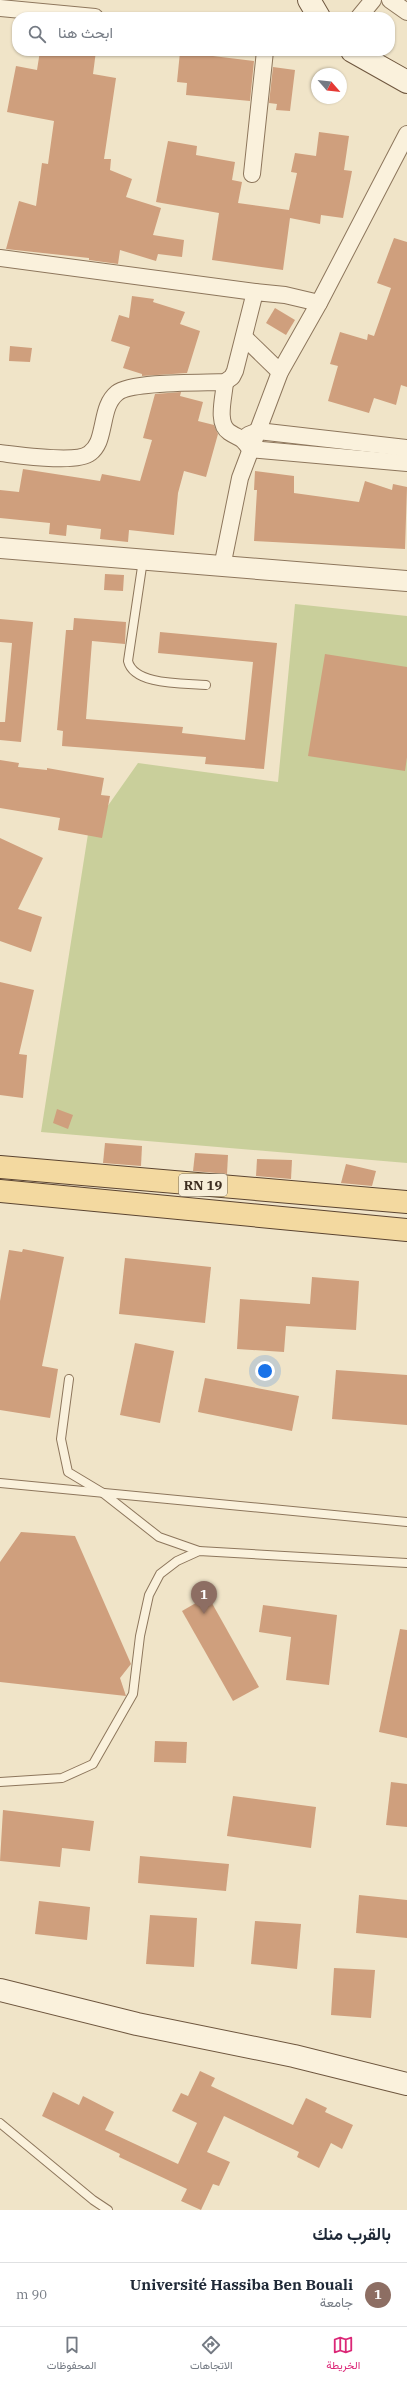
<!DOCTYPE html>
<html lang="ar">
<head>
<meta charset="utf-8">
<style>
	:root { --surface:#fff; --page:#f6f6f7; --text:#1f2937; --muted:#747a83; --line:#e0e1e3; --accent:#db2777 }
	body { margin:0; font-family:"IBM Plex Serif",Vazirmatn,serif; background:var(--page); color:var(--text); direction:rtl }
	.compass { position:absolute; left:311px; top:68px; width:36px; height:36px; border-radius:50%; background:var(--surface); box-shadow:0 1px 3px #0004; rotate:118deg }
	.you { position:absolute; left:265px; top:1371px; width:14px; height:14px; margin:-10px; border:3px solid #fff; border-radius:50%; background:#1a73e8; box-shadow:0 0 0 6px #1a73e833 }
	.badge { display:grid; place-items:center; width:26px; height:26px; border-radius:50%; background:var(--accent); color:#fff; font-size:13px; font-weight:700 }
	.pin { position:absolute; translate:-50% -33px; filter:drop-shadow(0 1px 2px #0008) }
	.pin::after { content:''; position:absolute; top:21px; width:14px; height:12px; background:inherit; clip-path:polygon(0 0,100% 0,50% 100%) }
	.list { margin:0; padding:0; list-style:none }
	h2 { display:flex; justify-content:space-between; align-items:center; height:52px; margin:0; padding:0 16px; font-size:17px }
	h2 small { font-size:13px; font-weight:400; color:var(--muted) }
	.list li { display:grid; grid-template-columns:26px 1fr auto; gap:12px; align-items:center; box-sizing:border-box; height:64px; padding:0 16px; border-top:1px solid var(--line) }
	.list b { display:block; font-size:15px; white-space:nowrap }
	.list p { margin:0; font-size:13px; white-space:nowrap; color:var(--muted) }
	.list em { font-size:13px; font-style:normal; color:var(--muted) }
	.icon { flex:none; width:22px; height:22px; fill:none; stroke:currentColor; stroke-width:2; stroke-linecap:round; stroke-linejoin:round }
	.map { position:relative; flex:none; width:407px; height:2210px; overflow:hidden; direction:ltr }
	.search { position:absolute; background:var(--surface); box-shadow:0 1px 3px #0004; left:12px; right:12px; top:12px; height:44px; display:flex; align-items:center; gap:10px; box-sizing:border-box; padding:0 14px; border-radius:16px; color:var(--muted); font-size:15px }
	.sheet { height:116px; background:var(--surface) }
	nav { display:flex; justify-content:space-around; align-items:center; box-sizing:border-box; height:56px; border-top:1px solid var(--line); background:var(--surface); font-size:11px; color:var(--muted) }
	nav a { display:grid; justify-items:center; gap:2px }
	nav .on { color:var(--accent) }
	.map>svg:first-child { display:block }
	.green { fill:#c9cf9b }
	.building { fill:#cf9f7d }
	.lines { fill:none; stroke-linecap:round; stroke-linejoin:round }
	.service-casing { stroke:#8d765c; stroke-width:10 }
	.minor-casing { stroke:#8d765c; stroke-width:18 }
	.tertiary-casing { stroke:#8d765c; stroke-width:22 }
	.secondary-casing { stroke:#6f573f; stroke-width:24 }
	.primary-casing { stroke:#5b4430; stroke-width:24 }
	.service { stroke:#faf1dc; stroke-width:8 }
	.minor { stroke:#faf1dc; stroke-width:16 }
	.tertiary { stroke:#faf1dc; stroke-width:20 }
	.secondary { stroke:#faf1dc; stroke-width:22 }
	.primary { stroke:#f3d9a0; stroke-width:22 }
	.labels { text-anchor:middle; stroke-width:3.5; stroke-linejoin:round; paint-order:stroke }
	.shield { fill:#f7eed8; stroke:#756857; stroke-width:1 }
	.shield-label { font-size:13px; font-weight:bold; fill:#3d2e20 }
</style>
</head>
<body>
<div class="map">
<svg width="407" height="2210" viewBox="0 0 407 2210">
	<rect width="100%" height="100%" fill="#f0e4c8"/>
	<path class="green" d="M295 604 407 616V1163L41 1132 88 834 138 763 278 782Z"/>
	<g class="building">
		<path d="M40 51H96L93 74 116 78 104 159H111L110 170 132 179 126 197 161 208 153 235 184 240 182 257 158 254 156 261 120 250 118 264 89 260V258L6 249 19 201 36 206 42 163 48 164 54 121 7 112 16 66 37 70Z"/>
		<path d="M180 52 254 61 250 101 186 95 187 83 177 82Z"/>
		<path d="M273 67 295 70 290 111 276 110 277 104 269 103Z"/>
		<path d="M319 132 349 136 344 170 352 171 343 218 321 215 320 224 290 218 283 270 212 260 219 213 156 202 168 141 197 146 196 155 235 162 232 180 242 182 238 203 289 210 297 173 291 172 295 153 316 156Z"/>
		<path d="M394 238 407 242V387L401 385 396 405 374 398 369 413 328 401 338 366 330 364 340 332 367 340 368 334 374 336 391 288 377 283Z"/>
		<path d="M132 296 154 299 153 302 185 312 180 324 200 331 187 373 142 376V374L123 368 130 347 111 341 119 315 129 318Z"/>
		<path d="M275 308 295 320 286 335 266 323Z"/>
		<path d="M10 346 32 348 30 362 9 361Z"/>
		<path d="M181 392 180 396 203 402 198 421 214 425 218 434 206 477 184 471 178 493 174 535 129 530 128 542 100 539 101 529 67 525 66 536 49 534 50 523 0 518V490L19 492 23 469 100 481 102 474 140 481 152 440 143 438 155 394Z"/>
		<path d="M255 471 294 476V493L359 502 365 481 392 490 393 484 407 487 405 549 254 541 257 490H254Z"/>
		<path d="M105 574 124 575 123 591 104 590Z"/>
		<path d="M74 618 126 622 125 644 92 641 86 719 183 727 182 733 245 740 253 662 158 653 160 632 277 643 264 769 205 764 206 757 62 746 63 731 57 730 66 630H73Z"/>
		<path d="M0 619 33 622 21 742 0 740V722H5L12 643 0 642Z"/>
		<path d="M325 654 407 667V757L405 771 308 756Z"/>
		<path d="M0 760 19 763 18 767 47 770V768L104 778 101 795 110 796 102 838 58 830 60 818 0 808Z"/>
		<path d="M0 838 43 858 18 909 42 917 31 952 0 941Z"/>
		<path d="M0 982 34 990 19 1054 27 1055 23 1098 0 1095Z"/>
		<path d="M57 1109 73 1115 68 1129 53 1123Z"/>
		<path d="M105 1143 142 1146 141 1166 103 1163Z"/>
		<path d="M195 1153 228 1155 227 1174 193 1171Z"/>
		<path d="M257 1159 292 1160 291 1179 256 1176Z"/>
		<path d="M346 1164 376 1171 372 1186 341 1183Z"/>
		<path d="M23 1249 64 1257 42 1366 58 1369 50 1418 0 1410V1301L9 1250 22 1252Z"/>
		<path d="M125 1258 211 1267 205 1323 119 1314Z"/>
		<path d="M312 1277 359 1281 356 1330 286 1326 284 1352 237 1349 240 1299 310 1304Z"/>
		<path d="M135 1343 174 1351 160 1423 120 1415Z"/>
		<path d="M336 1370 407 1375V1425L332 1419Z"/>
		<path d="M205 1378 299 1396 292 1431 198 1412Z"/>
		<path d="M21 1532 75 1536 131 1664 120 1678 126 1696 0 1682V1562Z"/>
		<path d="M208 1596 259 1687 233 1701 182 1611Z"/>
		<path d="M263 1605 337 1615 329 1685 286 1680 291 1637 259 1632Z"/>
		<path d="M400 1629 407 1630V1738L379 1732Z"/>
		<path d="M155 1741 187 1742 186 1763 154 1762Z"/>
		<path d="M391 1782 407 1784V1827L386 1825Z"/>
		<path d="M233 1796 316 1807 311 1848 227 1836Z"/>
		<path d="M3 1810 94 1821 90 1851 62 1848 60 1867 0 1861Z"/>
		<path d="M140 1856 229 1864 226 1891 138 1883Z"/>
		<path d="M359 1895 407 1900V1938L356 1933Z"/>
		<path d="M39 1901 90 1907 87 1940 35 1934Z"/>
		<path d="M150 1915 197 1918 194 1967 146 1964Z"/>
		<path d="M255 1921 301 1924 297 1969 251 1964Z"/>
		<path d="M334 1968 375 1970 371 2018 331 2015Z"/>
		<path d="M200 2071 215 2078 211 2086 293 2125 306 2098 327 2108 325 2112 353 2125 342 2149 331 2143 319 2168 297 2157 299 2152 224 2116 207 2152 230 2162 219 2186 213 2184 201 2210 181 2201 187 2189 119 2157 120 2154 42 2116 53 2092 79 2105 83 2096 114 2112 105 2130 178 2164 197 2123 172 2111 181 2093 188 2096Z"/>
	</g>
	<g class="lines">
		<g class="service-casing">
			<g id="service">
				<path d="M143 560 128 661C134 686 185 683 206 685"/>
				<path d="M69 1379 61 1439 68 1472 103 1493 159 1537 199 1551"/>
				<path d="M0 1483 407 1522"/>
				<path d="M0 1782 62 1778 93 1764 133 1694 140 1636 149 1595 160 1574 177 1561 199 1551 407 1563"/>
				<path d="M0 2123 93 2200 108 2210"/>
			</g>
		</g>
		<g class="minor-casing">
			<g id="minor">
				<path d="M390 0 407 12"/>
				<path d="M0 8 95 17"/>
				<path d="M359 17 373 0"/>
				<path d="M252 174 265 51"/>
				<path d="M0 258 255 292"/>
				<path d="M244 337 280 372"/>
				<path d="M225 382C224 397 216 423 229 432 241 440 240 435 250 449L407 463"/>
				<path d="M248 435 258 431 407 448"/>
				<path d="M0 453C18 455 77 464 90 453 98 447 100 438 102 429 105 417 106 402 117 393 132 381 204 383 225 382L232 377 235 371 255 292 285 295 319 303"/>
				<path d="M222 567 240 478 280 372 319 303 407 134"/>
			</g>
		</g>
		<g class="tertiary-casing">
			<path id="tertiary" d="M0 548 407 581"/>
		</g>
		<g class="secondary-casing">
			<g id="secondary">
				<path d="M309 0 319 17"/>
				<path d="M352 51 407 82"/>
				<path d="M0 1990 137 2024 294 2056 407 2084"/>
			</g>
		</g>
		<g class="primary-casing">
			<g id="primary">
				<path d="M0 1167 407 1202"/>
				<path d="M0 1191 407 1230"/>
			</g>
		</g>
		<use href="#service" class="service"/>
		<use href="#minor" class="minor"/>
		<use href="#tertiary" class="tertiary"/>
		<use href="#secondary" class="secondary"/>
		<use href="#primary" class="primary"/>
	</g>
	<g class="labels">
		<rect class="shield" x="179" y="1174" width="48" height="22" rx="3"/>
		<g class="shield-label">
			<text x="203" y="1190">RN 19</text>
		</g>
	</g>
</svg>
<svg class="compass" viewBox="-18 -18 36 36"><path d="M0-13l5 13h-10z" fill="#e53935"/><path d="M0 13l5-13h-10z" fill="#747a83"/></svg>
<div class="you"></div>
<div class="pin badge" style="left:204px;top:1614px;background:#8d6e63">1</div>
<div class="search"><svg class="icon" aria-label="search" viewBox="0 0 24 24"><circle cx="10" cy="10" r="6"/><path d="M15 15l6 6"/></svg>ابحث هنا</div>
</div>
<section class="sheet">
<h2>بالقرب منك<small></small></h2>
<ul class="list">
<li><span class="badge" style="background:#8d6e63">1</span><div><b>Université Hassiba Ben Bouali</b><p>جامعة</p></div><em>90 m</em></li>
</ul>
</section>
<nav>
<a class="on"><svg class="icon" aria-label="map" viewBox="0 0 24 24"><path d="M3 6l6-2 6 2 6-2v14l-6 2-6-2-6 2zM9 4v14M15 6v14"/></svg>الخريطة</a>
<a><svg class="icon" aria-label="directions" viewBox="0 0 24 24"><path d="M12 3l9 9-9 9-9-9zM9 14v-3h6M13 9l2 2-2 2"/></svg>الاتجاهات</a>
<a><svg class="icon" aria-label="saved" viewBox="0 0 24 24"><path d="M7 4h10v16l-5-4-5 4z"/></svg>المحفوظات</a>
</nav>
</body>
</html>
